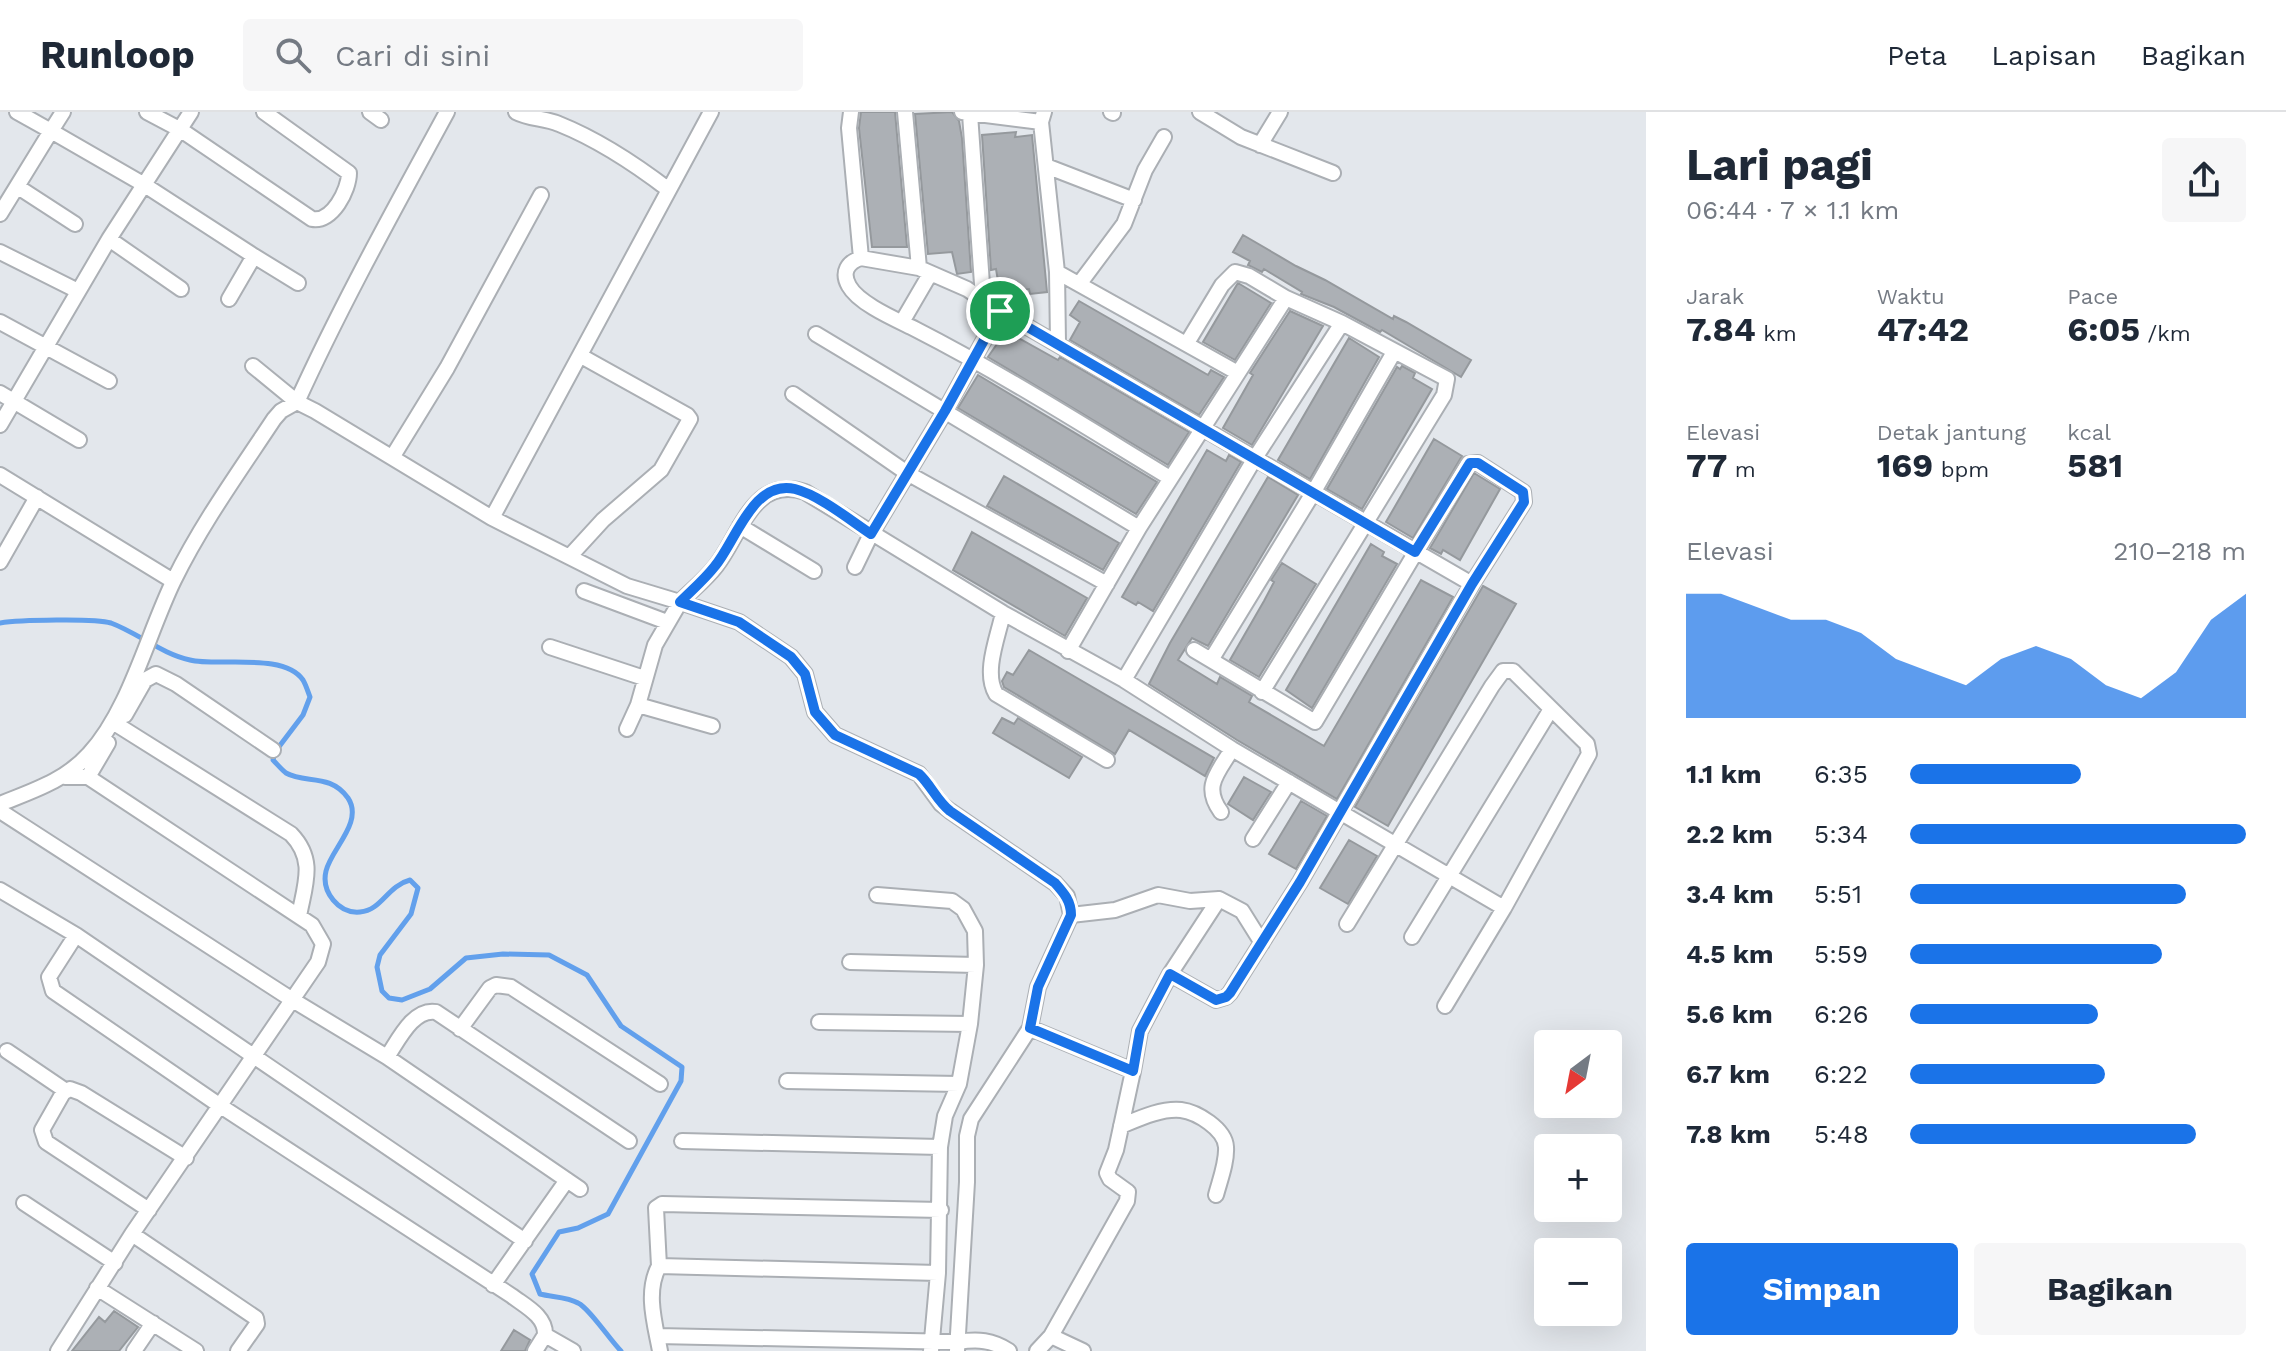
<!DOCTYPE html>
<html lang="id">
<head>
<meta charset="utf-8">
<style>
	body { margin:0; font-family:"Work Sans",sans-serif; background:#f6f6f7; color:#1f2937; height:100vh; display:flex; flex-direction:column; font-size:30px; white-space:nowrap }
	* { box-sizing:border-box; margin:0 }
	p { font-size:26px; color:#747a83 }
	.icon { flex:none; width:44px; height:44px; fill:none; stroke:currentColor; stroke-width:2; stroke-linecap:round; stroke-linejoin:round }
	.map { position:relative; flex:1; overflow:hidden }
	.sheet { display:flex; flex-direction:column; background:#fff; width:640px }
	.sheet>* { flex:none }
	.needle { width:52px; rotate:212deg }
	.tools { position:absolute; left:1534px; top:918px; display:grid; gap:16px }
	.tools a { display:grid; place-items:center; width:88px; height:88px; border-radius:8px; background:#fff; box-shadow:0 8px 32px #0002; font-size:40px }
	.pin { position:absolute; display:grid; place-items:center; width:68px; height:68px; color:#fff; margin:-34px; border:4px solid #fff; border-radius:50%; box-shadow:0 2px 8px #0007 }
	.round { display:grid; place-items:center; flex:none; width:84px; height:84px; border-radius:8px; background:#f6f6f7 }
	.overview { display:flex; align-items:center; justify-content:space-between; height:136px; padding:0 40px }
	h1 { font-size:44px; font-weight:700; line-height:60px }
	.figures { display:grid; grid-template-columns:repeat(3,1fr); gap:12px; height:136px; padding:8px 40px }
	.figures div { display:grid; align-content:center }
	.figures b { font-size:34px; font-weight:700 }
	.figures small { font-size:22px; font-weight:400 }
	.figures p { font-size:22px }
	.chart { height:224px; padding:16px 40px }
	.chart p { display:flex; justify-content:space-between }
	.chart svg { width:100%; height:144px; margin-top:8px; fill:#1a73e8; opacity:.7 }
	.cta { display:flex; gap:16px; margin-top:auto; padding:16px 40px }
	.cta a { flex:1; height:92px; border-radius:8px; background:#1a73e8; color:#fff; font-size:32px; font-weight:700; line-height:92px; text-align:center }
	.cta a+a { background:#f6f6f7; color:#1f2937 }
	ul { padding:0 40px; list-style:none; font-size:26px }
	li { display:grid; grid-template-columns:128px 96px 1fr; align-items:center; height:60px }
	li i { height:20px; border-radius:10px; background:#1a73e8 }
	header { display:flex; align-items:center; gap:48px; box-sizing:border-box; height:112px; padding:0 40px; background:#fff; border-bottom:2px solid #e0e1e3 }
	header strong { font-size:38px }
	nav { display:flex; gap:44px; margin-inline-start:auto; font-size:28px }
	.search { width:560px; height:72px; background:#f6f6f7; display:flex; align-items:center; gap:20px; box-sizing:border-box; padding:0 28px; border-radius:8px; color:#747a83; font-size:30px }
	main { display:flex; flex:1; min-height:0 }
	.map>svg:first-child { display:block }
</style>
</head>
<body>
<header>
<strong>Runloop</strong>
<div class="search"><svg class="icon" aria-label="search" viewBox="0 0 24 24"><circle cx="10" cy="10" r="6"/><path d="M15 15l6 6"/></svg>Cari di sini</div>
<nav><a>Peta</a><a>Lapisan</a><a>Bagikan</a></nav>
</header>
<main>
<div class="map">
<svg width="1646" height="1239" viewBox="0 0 1646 1239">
	<rect width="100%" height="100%" fill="#e3e7ec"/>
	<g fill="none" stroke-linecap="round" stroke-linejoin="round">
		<path stroke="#62a0ec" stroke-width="5" d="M0,511C18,508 95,506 111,511C138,521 162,542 190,548C218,555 284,540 303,568C306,573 308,580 310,585L303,603L275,640L273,648C277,652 282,658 286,661C305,672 330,661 348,686C364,710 331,737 326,759C321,780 339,802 360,800C382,798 387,774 410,768L418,776L411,802L380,843L377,855L382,879L389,886L402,888L430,877L466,846L503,842L549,843L587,863L621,914L682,955L681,969L608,1102L578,1116L559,1120L532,1162L540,1182C551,1185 568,1185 578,1191C589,1196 610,1228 621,1239"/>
	</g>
	<path fill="#acb0b5" stroke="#95999d" stroke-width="2" d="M861,0H895L907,135H872L859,16Z
		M952,0L959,9L962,26L971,160L957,162L952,140L928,142L915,2Z
		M1016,20L1015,25L1032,23L1047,180L1030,182L1029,177L1000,181L996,157L991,158L982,23Z
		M1243,123L1296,154L1325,168L1393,207L1394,204L1406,210L1471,248L1461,265L1382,218L1380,220L1334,195L1301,182L1302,180L1264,157L1262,160L1248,153L1250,149L1233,140Z
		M1238,171L1271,191L1235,248L1203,230Z
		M1079,189L1208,263L1211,258L1224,265L1199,303L1070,228L1080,210L1070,203Z
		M1290,199L1323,214L1252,333L1223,316L1253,263L1250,261Z
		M1006,219L1058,248L1060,245L1189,320L1168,353L988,245Z
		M1349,226L1379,245L1310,367L1278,348Z
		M1402,254L1415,261L1413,266L1432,277L1362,397L1327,377L1397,255L1400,257Z
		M978,263L1157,370L1136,402L958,296Z
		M1434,327L1462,344L1413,426L1386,410Z
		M1207,338L1226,349L1229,343L1241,350L1153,499L1138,490L1136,493L1122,485Z
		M1474,361L1500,377L1460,448L1443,438L1441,442L1430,436Z
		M1004,364L1119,431L1103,458L987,394Z
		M1268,365L1298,383L1208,534L1192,526L1178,548L1217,572L1220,565L1252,584L1249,590L1324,634L1421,468L1453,485L1337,687L1237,628L1149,572L1170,531Z
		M972,420L1087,486L1065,524L953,458Z
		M1371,432L1384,440L1382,444L1397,452L1312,596L1286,578Z
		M1282,451L1316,472L1259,565L1230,548L1264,489L1274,470L1271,468Z
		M1483,474L1516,492L1388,714L1355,695Z
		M1029,538L1214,646L1205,664L1129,618L1115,642L1004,575L1002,569L1007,560L1013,563Z
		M1002,606L1014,612L1018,606L1082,645L1069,666L993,621Z
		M1244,665L1271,680L1253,708L1228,692Z
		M1301,689L1327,704L1296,757L1269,742Z
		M1349,728L1377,744L1348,792L1320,776Z
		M114,1199L138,1215L119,1239H72L99,1205L105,1210Z
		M514,1218L530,1228L525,1239H501Z"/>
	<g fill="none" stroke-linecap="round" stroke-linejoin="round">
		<g stroke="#abafb4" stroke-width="18">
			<path id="minor" d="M63,0L51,19L143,72L254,144L229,187
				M147,0L181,18L312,107C332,111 349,78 349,61L264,0
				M370,0L381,8
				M516,0C529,7 545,6 559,12C599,28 635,52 669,78
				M851,0L849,16L861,146
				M905,0L919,156
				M962,0L1041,10
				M1044,0L1041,10L1057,160L1058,231
				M1111,0L1113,1
				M1200,0L1241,25L1333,61
				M970,2L983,186
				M1260,33L1280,0
				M1046,54L1134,88
				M18,75L75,112
				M0,102L51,19L17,0
				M109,127L181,177
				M0,140L78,179
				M254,144L298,171
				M1057,160L1238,261
				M1080,171L1124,112L1145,58L1164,25
				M0,210L109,269
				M902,210L930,162
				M816,222L1139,416
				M1187,231L1222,173L1235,160L1249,164L1286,186L1342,211L1447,267L1444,283L1262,580
				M253,254L297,290C342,191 395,96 447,0
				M0,281L79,328
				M793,282L907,361L1107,472
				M0,313L109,127L191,0
				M393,344L447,256L541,83
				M0,363L173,469
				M1170,366C1086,315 1003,262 915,217C897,208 859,192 849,174C841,160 848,150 861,146L919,156L967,177L1000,199L1472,472
				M492,406L627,474L680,490C692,478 706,467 716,454C741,422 753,363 805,380L1003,501L1124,568L1232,637L1504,796
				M740,414L814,459
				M570,444L603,408L661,358L690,307L687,303L581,244
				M0,450L37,385
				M855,455L871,422L945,299L1000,199
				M584,479L667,510
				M1003,501C998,525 983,560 996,582L1107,648
				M550,535L644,566
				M1068,539L1139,416L1286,186
				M1211,548L1313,381L1394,240
				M1124,568L1255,346L1342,211
				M125,603L145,568L156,562L176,572L273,638
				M119,614L291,722C316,748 305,772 299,804
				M712,614L638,593L655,533L680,490L739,510L791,545L805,562L815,600L835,623L919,662L941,692L950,699L1055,771L1067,784L1071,803L1038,875L1030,916L971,1007L967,1024V1070L957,1239
				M627,617L638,593
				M88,665L108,631
				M0,692C32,679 65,669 89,642C129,599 148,521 174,468C202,411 239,360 274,307L281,299L297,290L315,299L492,406L711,0
				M0,699L291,887L387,945L580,1077
				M1221,700C1202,674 1218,661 1232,637
				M1253,727L1289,670
				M0,778L76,823L525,1129
				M877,783L952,789L963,797L975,819L976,853L970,912L959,972L945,1004L940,1035L938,1161L931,1239
				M1071,803L1115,798L1158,783L1190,789L1219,787L1242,799L1262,831
				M1347,812L1492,574L1503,559H1513L1587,632L1589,642L1504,796L1445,894
				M76,823L49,865L53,879L219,993L512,1184C525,1194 546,1204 545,1223L573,1239
				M1412,825L1551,597
				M850,850L976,853
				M1170,862L1216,888L1226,885L1230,881L1300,770L1472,472L1524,390L1523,380L1478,351L1468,352L1315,610L1194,538
				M819,910L970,912
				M1030,916L1133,959L1140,919L1170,862L1219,787
				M460,917L490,876L496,873L511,875L660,972
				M7,939L66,979
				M387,945C398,929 413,896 436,900L629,1029
				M787,969L959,972
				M1121,1014C1138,1007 1161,996 1181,998C1197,1000 1225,1017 1226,1035C1227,1050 1220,1068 1216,1083
				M682,1029L940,1035
				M24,1091L115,1151
				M149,1098L46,1030L42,1018L63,981L70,977L81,981L186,1046
				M132,1122L256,1206L257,1212L238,1239
				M659,1154C645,1180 655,1212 660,1239
				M938,1161L659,1154L656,1096L662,1092L941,1098
				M493,1173L567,1068
				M97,1176L196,1239
				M657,1224L958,1230C978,1227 992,1228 1009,1239
				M1051,1224L1083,1239
				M58,1239L132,1122L318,850L323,832L312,813L88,665H65
				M134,1239L153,1211
				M535,1239L545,1223
				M1037,1239L1051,1224L1127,1089L1128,1080L1110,1067L1107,1061L1116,1038L1133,959"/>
		</g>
		<use href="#minor" stroke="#fff" stroke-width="14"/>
	</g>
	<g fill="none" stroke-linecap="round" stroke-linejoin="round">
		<g stroke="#fff" stroke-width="16">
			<path id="route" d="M1000,199L1415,440L1470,351H1478L1523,380L1524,390L1472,472L1300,770L1230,881L1226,885L1216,888L1170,862L1140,919L1133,959L1030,916L1038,875L1071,803C1071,789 1064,781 1055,771L950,699C937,689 931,673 919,662L835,623L815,600L805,562L791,545L739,510L680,490C692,478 705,467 715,454C736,429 753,367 795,377C819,383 850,408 871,422L945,299Z"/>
		</g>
		<use href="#route" stroke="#1a73e8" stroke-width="10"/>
	</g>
</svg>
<div class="tools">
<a><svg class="needle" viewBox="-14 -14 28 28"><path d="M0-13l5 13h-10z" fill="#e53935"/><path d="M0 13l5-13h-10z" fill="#747a83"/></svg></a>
<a>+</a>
<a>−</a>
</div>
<div class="pin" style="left:1000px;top:199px;background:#1e9e55"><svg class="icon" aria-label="arrive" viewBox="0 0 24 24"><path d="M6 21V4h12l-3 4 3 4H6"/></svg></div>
</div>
<section class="sheet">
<div class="overview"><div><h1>Lari pagi</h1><p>06:44 · 7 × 1.1 km</p></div><a class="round"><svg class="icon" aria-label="share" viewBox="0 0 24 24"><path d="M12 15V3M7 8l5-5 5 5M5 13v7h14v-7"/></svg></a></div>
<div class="figures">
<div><p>Jarak</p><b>7.84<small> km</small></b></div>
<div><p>Waktu</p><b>47:42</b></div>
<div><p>Pace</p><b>6:05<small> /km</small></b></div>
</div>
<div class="figures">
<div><p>Elevasi</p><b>77<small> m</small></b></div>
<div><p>Detak jantung</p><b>169<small> bpm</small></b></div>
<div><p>kcal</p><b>581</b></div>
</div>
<div class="chart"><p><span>Elevasi</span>210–218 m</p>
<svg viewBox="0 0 160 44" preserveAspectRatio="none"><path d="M0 44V6L10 6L20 10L30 14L40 14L50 18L60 26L70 30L80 34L90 26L100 22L110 26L120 34L130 38L140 30L150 14L160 6V44z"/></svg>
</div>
<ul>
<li><b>1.1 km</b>6:35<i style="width:51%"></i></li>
<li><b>2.2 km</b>5:34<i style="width:100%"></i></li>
<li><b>3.4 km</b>5:51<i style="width:82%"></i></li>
<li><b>4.5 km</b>5:59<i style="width:75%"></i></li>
<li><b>5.6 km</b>6:26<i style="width:56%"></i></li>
<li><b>6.7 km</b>6:22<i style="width:58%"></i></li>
<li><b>7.8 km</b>5:48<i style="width:85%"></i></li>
</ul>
<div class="cta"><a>Simpan</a><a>Bagikan</a></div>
</section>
</main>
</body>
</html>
